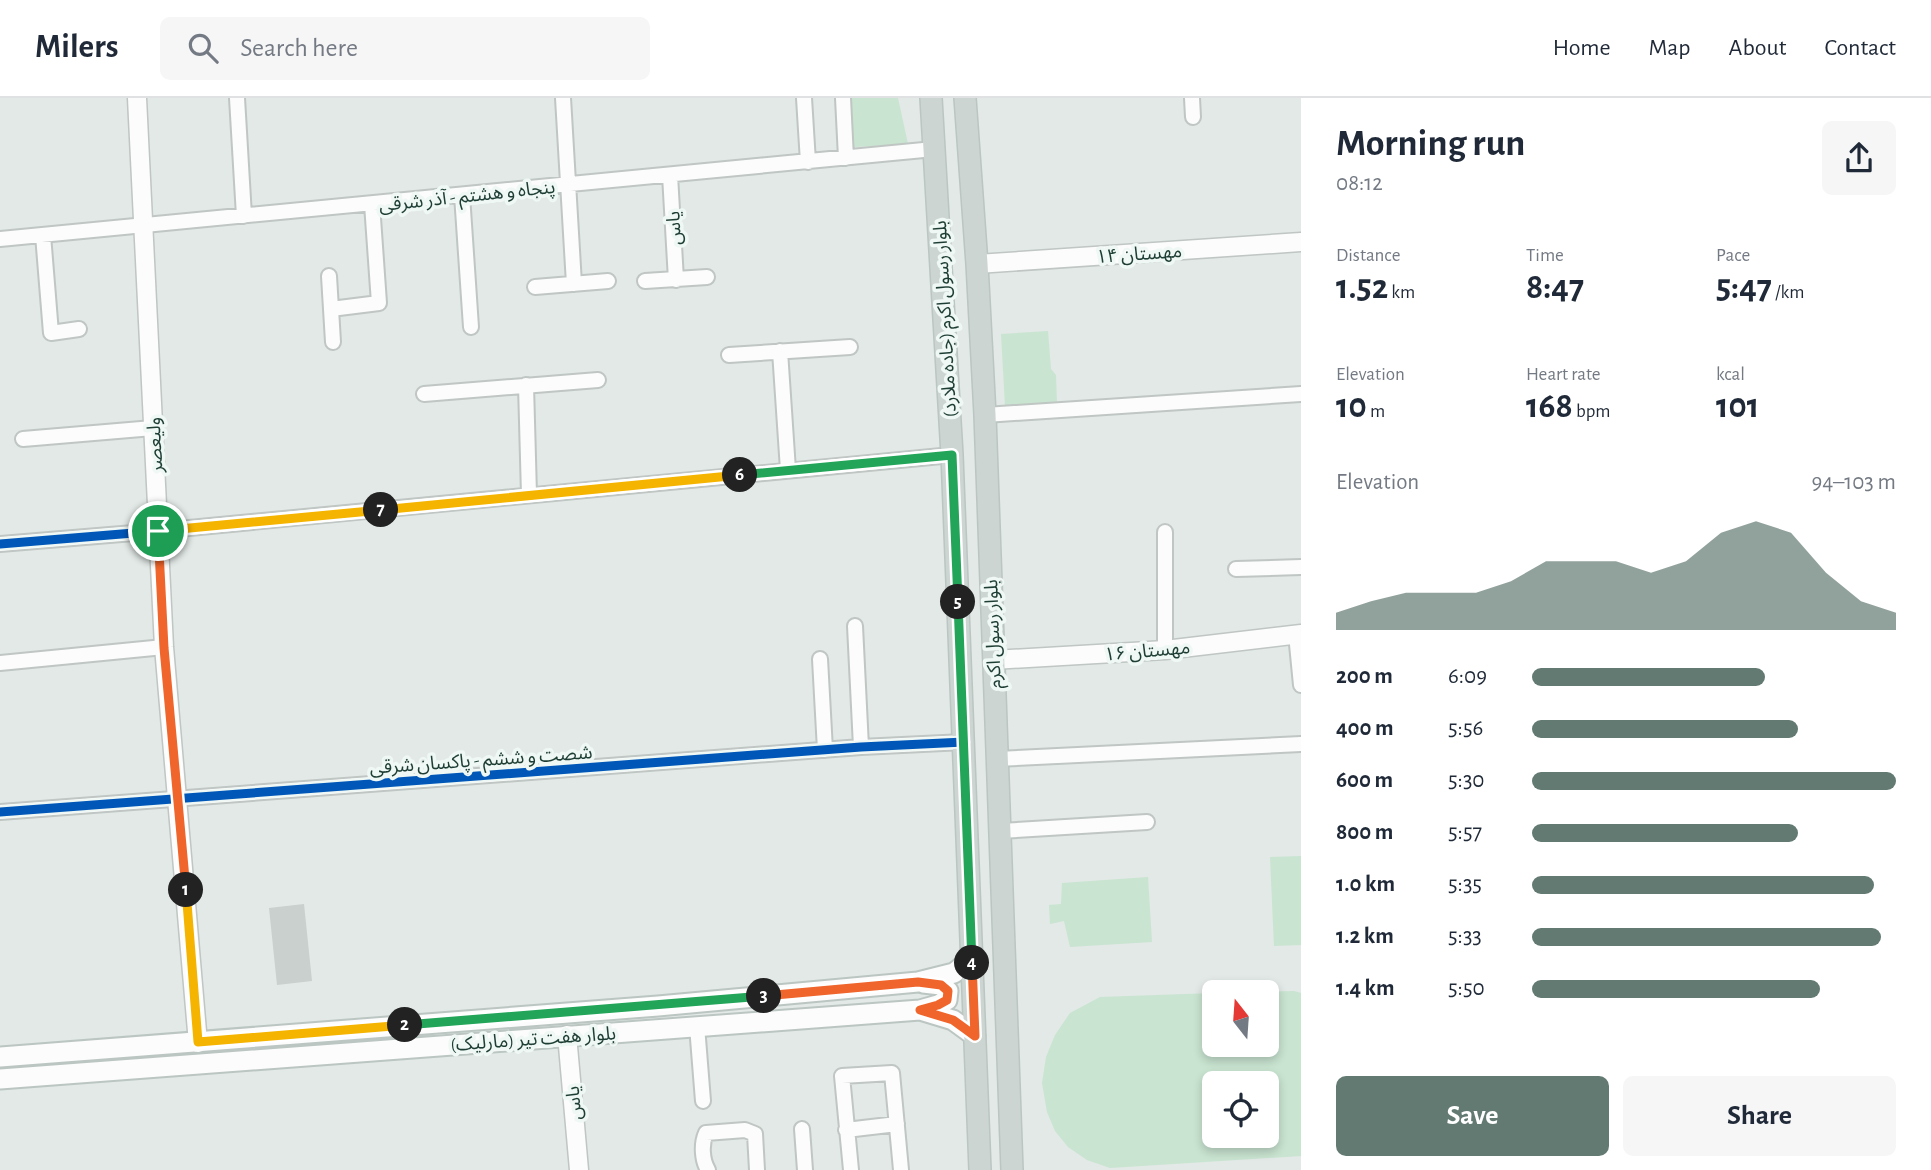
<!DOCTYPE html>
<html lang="en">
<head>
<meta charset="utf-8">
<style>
	body { margin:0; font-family:"Alegreya Sans","Noto Sans Arabic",sans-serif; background:#f6f6f7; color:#1f2937; height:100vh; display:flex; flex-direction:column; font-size:26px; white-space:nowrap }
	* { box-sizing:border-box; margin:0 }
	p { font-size:23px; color:#747a83 }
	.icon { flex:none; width:38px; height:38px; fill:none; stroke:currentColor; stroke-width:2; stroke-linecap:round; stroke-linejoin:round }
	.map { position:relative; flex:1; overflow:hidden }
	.sheet { display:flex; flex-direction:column; background:#fff; width:630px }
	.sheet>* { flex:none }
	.needle { width:46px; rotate:343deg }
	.tools { position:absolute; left:1202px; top:882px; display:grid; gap:14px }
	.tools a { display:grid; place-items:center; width:77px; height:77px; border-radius:10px; background:#fff; box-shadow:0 4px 10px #0003; font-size:35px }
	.pin { position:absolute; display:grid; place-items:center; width:60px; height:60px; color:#fff; margin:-30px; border:4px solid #fff; border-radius:50%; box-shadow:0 2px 7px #0007 }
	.km { position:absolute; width:35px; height:35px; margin:-18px; border-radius:50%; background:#222; color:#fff; font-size:19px; line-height:35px; text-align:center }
	.round { display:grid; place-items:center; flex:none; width:74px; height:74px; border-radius:10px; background:#f6f6f7 }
	.overview { display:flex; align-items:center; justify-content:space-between; height:119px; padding:0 35px }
	h1 { font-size:38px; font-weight:700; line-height:52px }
	.figures { display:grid; grid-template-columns:repeat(3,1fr); gap:10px; height:119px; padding:7px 35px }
	.figures div { display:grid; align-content:center }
	.figures b { font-size:35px; font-weight:700 }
	.figures small { font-size:19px; font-weight:400 }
	.figures p { font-size:19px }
	.chart { height:196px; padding:14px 35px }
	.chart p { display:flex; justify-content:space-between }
	.chart svg { width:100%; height:126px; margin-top:7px; fill:#637a73; opacity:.7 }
	.primary-button { display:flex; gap:14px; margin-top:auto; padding:14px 35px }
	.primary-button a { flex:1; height:80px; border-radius:10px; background:#637a73; color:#fff; font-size:28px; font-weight:700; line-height:80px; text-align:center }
	.primary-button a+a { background:#f6f6f7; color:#1f2937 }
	ul { padding:0 35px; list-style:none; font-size:23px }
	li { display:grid; grid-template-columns:112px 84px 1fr; align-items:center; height:52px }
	li i { height:18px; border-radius:9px; background:#637a73 }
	header { display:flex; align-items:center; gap:42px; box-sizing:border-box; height:98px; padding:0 35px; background:#fff; border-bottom:2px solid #e0e1e3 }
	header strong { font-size:33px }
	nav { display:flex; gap:38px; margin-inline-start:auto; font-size:24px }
	.search { width:490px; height:63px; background:#f6f6f7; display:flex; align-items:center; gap:18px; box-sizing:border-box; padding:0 24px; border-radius:10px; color:#747a83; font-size:26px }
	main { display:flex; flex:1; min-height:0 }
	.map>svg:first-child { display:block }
</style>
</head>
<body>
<header>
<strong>Milers</strong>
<div class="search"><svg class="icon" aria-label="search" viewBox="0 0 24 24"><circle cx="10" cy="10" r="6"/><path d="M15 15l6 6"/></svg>Search here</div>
<nav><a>Home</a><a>Map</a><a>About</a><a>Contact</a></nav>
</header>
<main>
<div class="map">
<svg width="1301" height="1072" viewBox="0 0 1301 1072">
	<rect width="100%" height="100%" fill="#e2e9e6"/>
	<path fill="#c9e4d1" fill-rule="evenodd" d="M851,0H898L908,46L854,49Z
		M1048,233L1051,271L1056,277L1057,305L1005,308L1001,236Z
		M1301,758V847L1274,848L1270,759Z
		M1148,779L1152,844L1070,849L1064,823L1050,826L1049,807L1061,806L1062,785Z
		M1294,893L1301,895V1058L1110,1070L1087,1062L1068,1049L1055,1033L1047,1014L1042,985L1046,959L1055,937L1070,915L1100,899L1214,895V947H1267V894H1253ZM1214,985H1267V1038H1214Z"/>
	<path fill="#c9d0cd" d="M304,806L312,883L277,887L269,810Z"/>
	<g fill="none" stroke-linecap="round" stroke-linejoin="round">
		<g stroke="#bfc6c3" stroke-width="18">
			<path id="minor" d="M237,0L244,118
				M563,0L574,186
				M804,0L808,64
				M843,0L846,60
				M1192,0L1193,19
				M670,77L676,182
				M462,97L471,229
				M43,137L51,235L79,231
				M0,141L934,51
				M329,178L333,244
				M645,183L707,179
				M535,189L608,183
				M331,211L379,205L372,106
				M780,253L788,372
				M729,257L850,249
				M526,287L529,397
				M424,296L598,282
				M985,317L1301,296
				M23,341L153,330
				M1165,434V552
				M0,446L158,433L952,357
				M1236,471L1301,469
				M855,528L861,649
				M1296,536L1301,587
				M820,561L825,652
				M0,565L164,549
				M997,661L1301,646
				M0,714L861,649L964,644
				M1000,733L1147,724
				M697,928L703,1003
				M802,1031L805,1072
				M846,1032L897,1026
				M708,1072C702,1062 701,1046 706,1035L745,1032L755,1036L757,1072
				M851,1072L842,978L892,975L901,1072"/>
		</g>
		<g stroke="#bfc6c3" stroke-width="21">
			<path id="tertiary" d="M137,0L164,549L198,945
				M977,166L1301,144
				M993,562L1165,552L1301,536
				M567,937L579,1072"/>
		</g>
		<g stroke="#bbc5c1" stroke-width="23">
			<path id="secondary" d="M920,912L938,907L947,902L948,893L941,887L923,885
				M0,959L658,908L918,884L954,875L972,861
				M0,981L920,912L953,922L975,938"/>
		</g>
		<g stroke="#bbc5c2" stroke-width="24">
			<path id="primary" d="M931,0L952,357L980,1072
				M965,0L977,166L985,317L1012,1072"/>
		</g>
		<use href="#minor" stroke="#fbfcfb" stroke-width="14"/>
		<use href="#tertiary" stroke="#fbfcfb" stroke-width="18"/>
		<use href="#secondary" stroke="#fbfcfb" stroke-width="19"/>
		<use href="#primary" stroke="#ccd5d2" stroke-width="21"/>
		<g stroke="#eff8f4" stroke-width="13">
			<path id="cycleway" d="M0,446L158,433L952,357
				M0,714L861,649L964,644"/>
		</g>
		<use href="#cycleway" stroke="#0057b8" stroke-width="9"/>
	</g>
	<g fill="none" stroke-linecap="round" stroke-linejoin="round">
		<g stroke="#fff" stroke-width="14">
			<path id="split-1" d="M158,433L164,550L186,792"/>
		</g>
		<g stroke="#fff" stroke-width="14">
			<path id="split-2" d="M186,792L198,944L405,927"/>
		</g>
		<g stroke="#fff" stroke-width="14">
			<path id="split-3" d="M405,927L764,898"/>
		</g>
		<g stroke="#fff" stroke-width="14">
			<path id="split-4" d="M764,898L918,884L941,887L948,893L947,902L938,907L920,912L953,922L975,938L972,865"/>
		</g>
		<g stroke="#fff" stroke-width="14">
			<path id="split-5" d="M958,504L972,865"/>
		</g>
		<g stroke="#fff" stroke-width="14">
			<path id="split-6" d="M740,377L952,357L958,504"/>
		</g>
		<g stroke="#fff" stroke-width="14">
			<path id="split-7" d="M381,412L740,377"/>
		</g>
		<g stroke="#fff" stroke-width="14">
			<path id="split-8" d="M158,433L381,412"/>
		</g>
		<use href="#split-1" stroke="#f0652b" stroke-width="9"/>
		<use href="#split-2" stroke="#f5b400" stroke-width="9"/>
		<use href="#split-3" stroke="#22a559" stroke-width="9"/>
		<use href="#split-4" stroke="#f0652b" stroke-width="9"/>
		<use href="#split-5" stroke="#22a559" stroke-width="9"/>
		<use href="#split-6" stroke="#22a559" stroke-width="9"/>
		<use href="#split-7" stroke="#f5b400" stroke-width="9"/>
		<use href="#split-8" stroke="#f5b400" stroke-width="9"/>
	</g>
	<g text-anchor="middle" stroke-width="7" stroke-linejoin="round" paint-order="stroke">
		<g font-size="19" fill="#1e3e35" stroke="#eff8f4">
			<text transform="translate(467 97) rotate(-6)" y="7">پنجاه و هشتم - آذر شرقی</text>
			<text transform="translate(673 130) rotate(-93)" y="7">یاس</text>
			<text transform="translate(1139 155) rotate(-4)" y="7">مهستان ۱۴</text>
			<text transform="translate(944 221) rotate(-93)" y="7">بلوار رسول اکرم (جاده ملارد)</text>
			<text transform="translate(154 347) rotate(-93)" y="7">ولیعصر</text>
			<text transform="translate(992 536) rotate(-92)" y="7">بلوار رسول اکرم</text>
			<text transform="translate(1147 552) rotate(-5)" y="7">مهستان ۱۶</text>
			<text transform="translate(481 661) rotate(-4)" y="7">شصت و ششم - پاکسان شرقی</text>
			<text transform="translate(533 940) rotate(-4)" y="7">بلوار هفت تیر (مارلیک)</text>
			<text transform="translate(573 1005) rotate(-95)" y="7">یاس</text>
		</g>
	</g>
</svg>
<div class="tools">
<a><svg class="needle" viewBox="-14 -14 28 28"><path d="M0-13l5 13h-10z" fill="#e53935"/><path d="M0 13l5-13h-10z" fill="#747a83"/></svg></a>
<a><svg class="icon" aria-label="locate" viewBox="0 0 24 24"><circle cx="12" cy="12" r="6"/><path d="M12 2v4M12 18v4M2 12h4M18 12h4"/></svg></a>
</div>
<div class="pin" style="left:158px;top:433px;background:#1e9e55"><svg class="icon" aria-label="arrive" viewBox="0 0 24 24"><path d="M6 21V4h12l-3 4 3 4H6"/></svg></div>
<b class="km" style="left:186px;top:792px">1</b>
<b class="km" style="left:405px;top:927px">2</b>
<b class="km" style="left:764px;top:898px">3</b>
<b class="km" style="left:972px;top:865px">4</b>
<b class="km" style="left:958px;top:504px">5</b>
<b class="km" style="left:740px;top:377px">6</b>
<b class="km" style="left:381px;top:412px">7</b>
</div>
<section class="sheet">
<div class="overview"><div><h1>Morning run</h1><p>08:12</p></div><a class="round"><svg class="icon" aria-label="share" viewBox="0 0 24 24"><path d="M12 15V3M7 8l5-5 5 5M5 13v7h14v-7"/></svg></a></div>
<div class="figures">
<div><p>Distance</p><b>1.52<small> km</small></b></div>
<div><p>Time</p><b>8:47</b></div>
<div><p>Pace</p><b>5:47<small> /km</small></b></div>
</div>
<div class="figures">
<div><p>Elevation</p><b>10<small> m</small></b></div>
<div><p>Heart rate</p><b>168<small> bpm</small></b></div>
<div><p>kcal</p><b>101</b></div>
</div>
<div class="chart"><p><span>Elevation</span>94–103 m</p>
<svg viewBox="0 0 160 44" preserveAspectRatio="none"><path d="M0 44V38L10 34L20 31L30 31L40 31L50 27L60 20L70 20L80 20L90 24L100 20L110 10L120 6L130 10L140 24L150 34L160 38V44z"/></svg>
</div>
<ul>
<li><b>200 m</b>6:09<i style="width:64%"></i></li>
<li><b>400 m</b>5:56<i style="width:73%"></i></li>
<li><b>600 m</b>5:30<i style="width:100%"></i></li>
<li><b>800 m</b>5:57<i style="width:73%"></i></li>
<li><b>1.0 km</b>5:35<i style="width:94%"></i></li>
<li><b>1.2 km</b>5:33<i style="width:96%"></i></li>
<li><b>1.4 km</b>5:50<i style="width:79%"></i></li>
</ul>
<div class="primary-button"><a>Save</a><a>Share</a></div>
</section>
</main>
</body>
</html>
